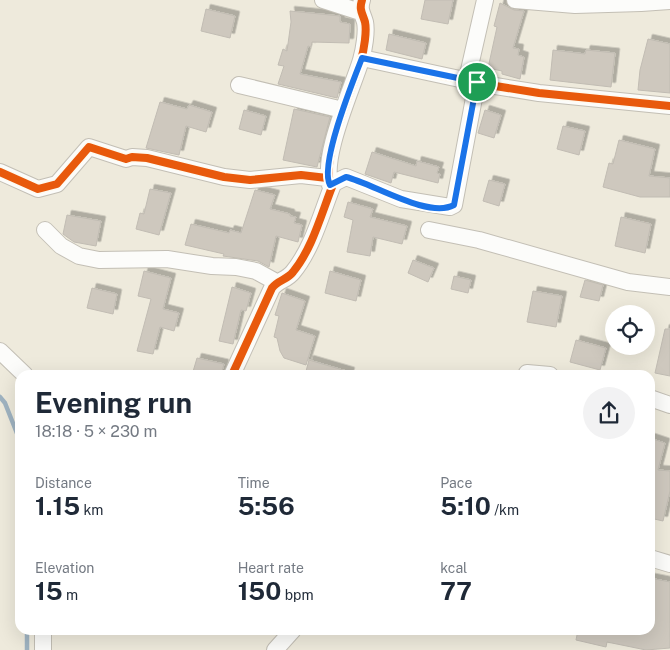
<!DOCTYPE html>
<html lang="en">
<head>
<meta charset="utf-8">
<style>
	body { margin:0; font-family:"Public Sans",sans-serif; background:#f2f2f3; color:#1f2937; height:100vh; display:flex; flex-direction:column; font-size:19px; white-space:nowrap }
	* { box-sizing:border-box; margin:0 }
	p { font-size:16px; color:#747a83 }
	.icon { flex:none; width:28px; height:28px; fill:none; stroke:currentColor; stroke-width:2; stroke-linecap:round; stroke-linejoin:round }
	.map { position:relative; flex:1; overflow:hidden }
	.sheet { position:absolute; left:15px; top:370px; width:640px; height:265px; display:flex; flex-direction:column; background:#fff; border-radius:15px; box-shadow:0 5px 20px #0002 }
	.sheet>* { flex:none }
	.buttons { position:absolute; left:605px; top:305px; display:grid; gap:10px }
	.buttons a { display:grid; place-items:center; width:50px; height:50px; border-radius:50%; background:#fff; box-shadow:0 5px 20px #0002; font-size:25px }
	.pin { position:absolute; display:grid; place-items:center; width:42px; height:42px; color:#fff; margin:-21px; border:2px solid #fff; border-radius:50%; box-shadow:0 1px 5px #0007 }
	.round { display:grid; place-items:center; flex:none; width:52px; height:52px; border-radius:26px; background:#f2f2f3 }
	.head { display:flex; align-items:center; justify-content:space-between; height:85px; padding:0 20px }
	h1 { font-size:28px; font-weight:700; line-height:38px }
	.stats { display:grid; grid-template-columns:repeat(3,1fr); gap:8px; height:85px; padding:5px 20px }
	.stats div { display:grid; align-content:center }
	.stats b { font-size:25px; font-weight:700 }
	.stats small { font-size:14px; font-weight:400 }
	.stats p { font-size:14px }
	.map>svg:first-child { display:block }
</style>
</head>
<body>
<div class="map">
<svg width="670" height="650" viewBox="0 0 670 650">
	<defs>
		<filter id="shadow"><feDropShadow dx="4.5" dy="-4.5" stdDeviation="0" flood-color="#0004"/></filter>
	</defs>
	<rect width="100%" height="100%" fill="#eeeadc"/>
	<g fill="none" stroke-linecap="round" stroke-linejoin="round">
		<path stroke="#9fb3c1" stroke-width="4.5" d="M0,397L5,403L20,441
			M27,630V650"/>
	</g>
	<path fill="#cec8be" stroke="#c1bcb3" filter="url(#shadow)" d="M425,0H453L448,24L421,19Z
		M500,3L514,10L524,11L513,48L519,49L518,55L524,57L520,79L502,74V71L488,68L497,27L494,26Z
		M206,9L235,16L230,38L201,31Z
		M290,11L340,16V22L350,24L349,43L312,42L311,47L308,46L300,74L341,82L337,98L278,84L284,66L278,65L283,49L287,51L291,22Z
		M389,34L426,43L422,59L386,50Z
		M648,39L670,44V93L638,90L640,70Z
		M553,50L585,54L586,50L615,53L611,87L550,80Z
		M160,102L187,109L189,105L212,112L206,132L186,126L179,155L146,148Z
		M294,109L330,117L317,167L283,160Z
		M244,110L266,116L261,135L239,129Z
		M485,110L501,115L494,138L478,133Z
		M563,126L585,131L579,155L557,149Z
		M619,140L655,149L649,176L670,178V197H640L603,187L609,163L613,164Z
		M372,152L416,166L417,161L439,167L437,173L440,174L438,183L394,172L391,183L365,174Z
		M489,180L505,184L499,206L483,201Z
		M150,189L171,193L159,235L136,229L140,213L144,214Z
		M255,190L275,195L270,209L290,214V216L296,217L294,223L302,225L298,242L276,236L269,267L258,261L223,256L224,254L185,245L191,224L229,233L230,230L241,233Z
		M348,202L373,209L370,217L407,226L402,244L373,237L370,256L347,252L353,220L344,217Z
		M67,215L101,221L96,246L74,242L63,234Z
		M621,217L651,224L645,253L615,246Z
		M413,260L434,268L428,282L408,273Z
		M144,271L171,278L163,309L179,313L174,331L160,327L153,354L137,351L151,299L138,296Z
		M330,271L361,280L356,301L325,293Z
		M454,276L471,280L468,293L451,289Z
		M585,280L603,285L599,301L580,297Z
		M232,287L251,293L246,311L241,310L233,344L219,341Z
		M92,288L117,294L113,314L87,308Z
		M533,291L562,296L556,327L527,322Z
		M282,293L305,301L296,330L315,336L306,365L284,358L280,351L277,338L274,337L279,316L275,315Z
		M665,329H670V376L655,373Z
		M576,340L606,348L600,370L570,362Z
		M197,358L224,364L221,375H192Z
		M309,360L350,372L349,375H305Z
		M650,438L665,443L658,470L670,471V491L663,521L650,518Z
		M650,578L670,582V648L646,650L607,642L606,647L576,640L578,630H650Z"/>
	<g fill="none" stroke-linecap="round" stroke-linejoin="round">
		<g stroke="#c3bfb5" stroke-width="18">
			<path id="minor" d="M323,0L360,12
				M515,0L575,5L641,3
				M642,0L641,3L670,1
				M362,58L483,84L539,93L670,106
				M467,79L485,0
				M239,85L343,110
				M0,172L38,189L57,184L89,147L126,159L132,157L147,158L224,177L250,180L301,175L327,178
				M330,185L346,177L401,199L450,207L454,205L477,82
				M45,230L61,246L79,256L99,260L167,259L212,266L236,267L256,271L276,282
				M429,230L479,240L628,282L670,287
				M0,351L25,375
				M527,373L550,375
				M232,375L272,288C278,280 287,280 293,272C312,249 321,215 332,187C318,163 353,87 361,60C364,50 367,31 365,22C362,12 359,10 362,0
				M650,398L670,405
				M650,558L670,564
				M43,630V650
				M275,650L293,630"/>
		</g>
		<use href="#minor" stroke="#fcfcfa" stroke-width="16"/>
		<g stroke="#fdfaf1" stroke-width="11">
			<path id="cycleway" d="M362,58L483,84L539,93L670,106
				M0,172L38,189L57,184L89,147L126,159L132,157L147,158L224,177L250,180L301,175L327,178
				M232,375L272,288C278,280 287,280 293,272C312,249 321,215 332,187C318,163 353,87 361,60C364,50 367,31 365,22C362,12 359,10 362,0"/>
		</g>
		<use href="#cycleway" stroke="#e8590c" stroke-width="8"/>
	</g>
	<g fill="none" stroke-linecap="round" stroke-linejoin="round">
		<g stroke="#fff" stroke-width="10">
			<path id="route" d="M362,58L477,82L454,205C428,219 372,183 346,177L330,185C319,165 353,81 362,58Z"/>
		</g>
		<use href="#route" stroke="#1a73e8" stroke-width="6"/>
	</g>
</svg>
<div class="buttons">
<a><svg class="icon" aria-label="locate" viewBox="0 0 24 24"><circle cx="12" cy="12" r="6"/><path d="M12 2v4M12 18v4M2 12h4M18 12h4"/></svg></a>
</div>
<div class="pin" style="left:477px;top:82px;background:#1e9e55"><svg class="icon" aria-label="arrive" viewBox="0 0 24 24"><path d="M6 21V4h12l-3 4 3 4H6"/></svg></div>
<section class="sheet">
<div class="head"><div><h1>Evening run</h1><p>18:18 · 5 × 230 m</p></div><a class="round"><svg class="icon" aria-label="share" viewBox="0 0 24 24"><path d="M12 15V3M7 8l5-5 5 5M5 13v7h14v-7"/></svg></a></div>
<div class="stats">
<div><p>Distance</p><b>1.15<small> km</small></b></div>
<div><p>Time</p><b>5:56</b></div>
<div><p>Pace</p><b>5:10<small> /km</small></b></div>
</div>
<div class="stats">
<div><p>Elevation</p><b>15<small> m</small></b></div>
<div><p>Heart rate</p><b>150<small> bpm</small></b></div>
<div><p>kcal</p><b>77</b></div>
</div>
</section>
</div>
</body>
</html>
